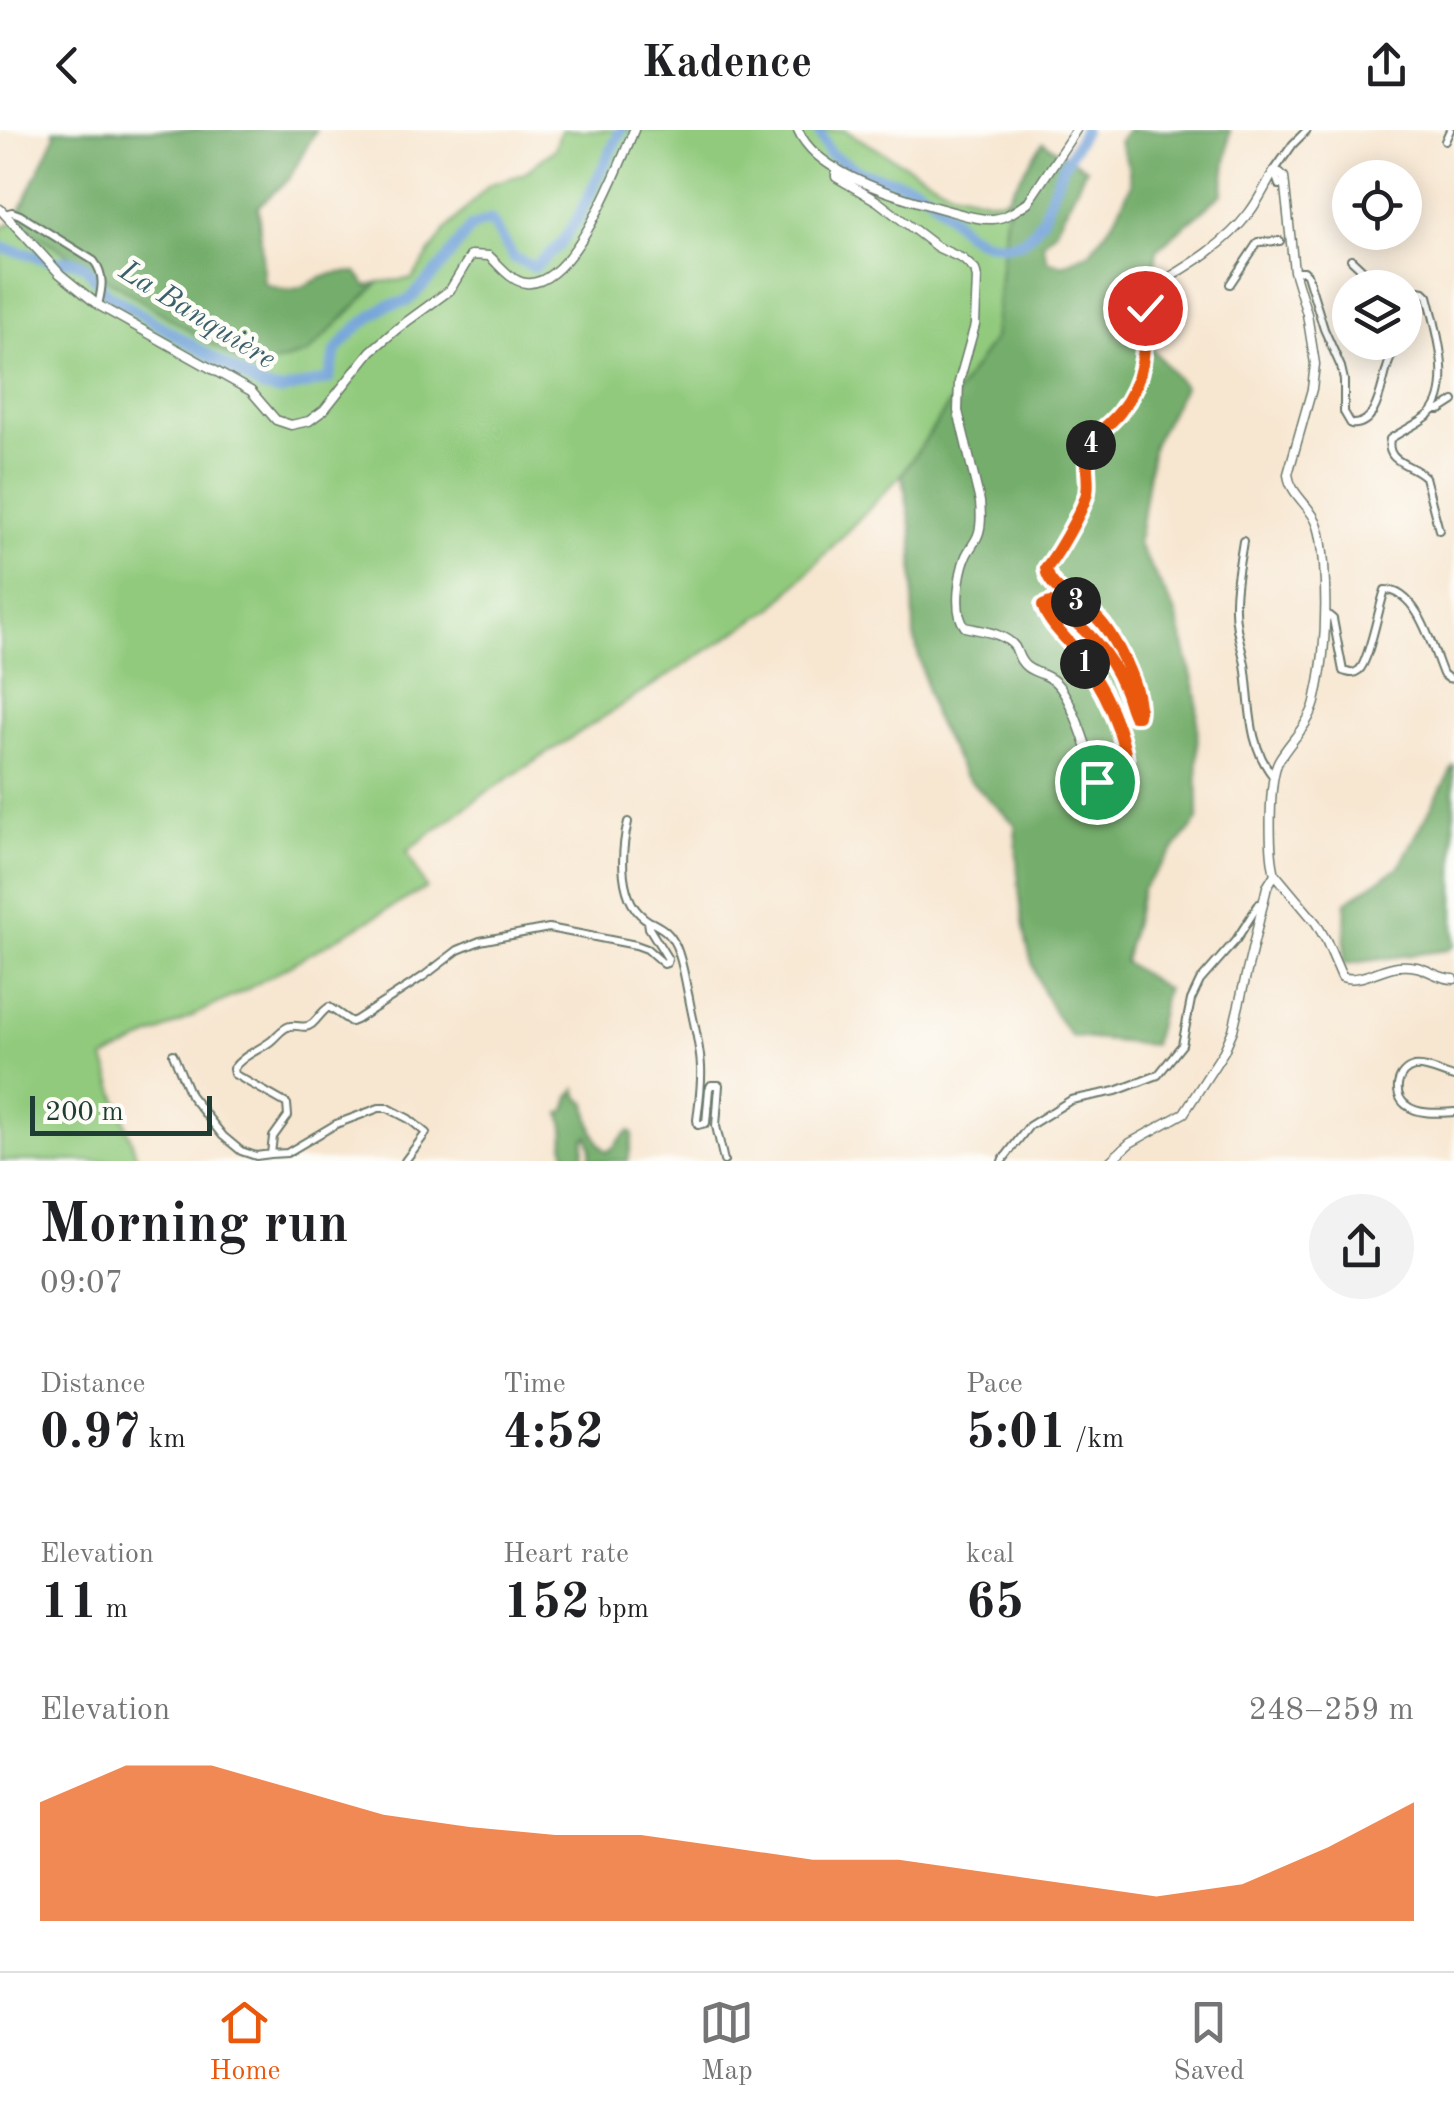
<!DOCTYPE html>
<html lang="en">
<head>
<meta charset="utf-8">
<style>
	body { margin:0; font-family:"Old Standard TT",serif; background:#f2f2f2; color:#202124; height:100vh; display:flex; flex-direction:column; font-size:38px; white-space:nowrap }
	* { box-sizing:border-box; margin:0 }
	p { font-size:32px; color:#757577 }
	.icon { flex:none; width:55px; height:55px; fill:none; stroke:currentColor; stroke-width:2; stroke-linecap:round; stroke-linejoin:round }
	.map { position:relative; height:1031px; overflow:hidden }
	.side { display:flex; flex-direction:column; background:#fff; flex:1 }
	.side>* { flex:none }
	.controls { position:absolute; left:1332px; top:30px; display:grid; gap:20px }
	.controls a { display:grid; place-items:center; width:90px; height:90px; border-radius:50%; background:#fff; box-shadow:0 5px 25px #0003; font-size:50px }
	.scale { position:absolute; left:30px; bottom:25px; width:182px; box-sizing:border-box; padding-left:10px; border:5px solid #1f3d34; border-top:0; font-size:28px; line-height:35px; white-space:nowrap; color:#1f3d34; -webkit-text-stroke:8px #fdfcf7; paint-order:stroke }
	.pin { position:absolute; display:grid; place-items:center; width:85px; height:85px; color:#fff; margin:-42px; border:5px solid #fff; border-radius:50%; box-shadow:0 2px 10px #0007 }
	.km { position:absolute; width:50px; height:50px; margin:-25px; border-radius:50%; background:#222; color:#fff; font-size:28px; line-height:50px; text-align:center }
	.round { display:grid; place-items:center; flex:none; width:105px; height:105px; border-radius:52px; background:#f2f2f2 }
	.headline { display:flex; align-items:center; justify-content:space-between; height:170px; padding:0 40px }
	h1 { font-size:55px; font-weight:700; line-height:75px }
	.stats { display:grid; grid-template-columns:repeat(3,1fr); gap:15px; height:170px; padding:10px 40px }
	.stats div { display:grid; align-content:center }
	.stats b { font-size:50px; font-weight:700 }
	.stats small { font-size:28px; font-weight:400 }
	.stats p { font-size:28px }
	.chart { height:280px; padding:20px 40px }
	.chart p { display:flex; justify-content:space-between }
	.chart svg { width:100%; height:180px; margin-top:10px; fill:#ea580c; opacity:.7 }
	header { display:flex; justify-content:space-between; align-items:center; height:130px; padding:0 40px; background:#fff; font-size:45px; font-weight:700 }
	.dock { display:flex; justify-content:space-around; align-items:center; height:140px; border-top:2px solid #e0e0e0; background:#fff; font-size:28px; color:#757577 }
	.dock a { display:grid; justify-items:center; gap:5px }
	.dock .selected { color:#ea580c }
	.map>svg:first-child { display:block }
</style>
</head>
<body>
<header><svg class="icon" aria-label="back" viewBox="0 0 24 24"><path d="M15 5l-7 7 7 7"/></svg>Kadence<svg class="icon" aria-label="share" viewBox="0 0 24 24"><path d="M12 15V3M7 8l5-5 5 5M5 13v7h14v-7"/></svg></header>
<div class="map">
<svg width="1454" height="1031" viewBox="0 0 1454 1031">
	<rect width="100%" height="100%" fill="#fdfcf7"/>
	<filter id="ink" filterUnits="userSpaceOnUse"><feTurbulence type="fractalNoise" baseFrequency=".01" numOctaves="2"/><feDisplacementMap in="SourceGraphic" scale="20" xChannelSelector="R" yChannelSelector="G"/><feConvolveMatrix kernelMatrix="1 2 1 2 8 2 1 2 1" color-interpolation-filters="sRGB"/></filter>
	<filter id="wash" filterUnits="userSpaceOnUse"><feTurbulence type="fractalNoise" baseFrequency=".0048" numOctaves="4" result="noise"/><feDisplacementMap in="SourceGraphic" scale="40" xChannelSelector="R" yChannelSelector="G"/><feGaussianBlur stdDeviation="2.25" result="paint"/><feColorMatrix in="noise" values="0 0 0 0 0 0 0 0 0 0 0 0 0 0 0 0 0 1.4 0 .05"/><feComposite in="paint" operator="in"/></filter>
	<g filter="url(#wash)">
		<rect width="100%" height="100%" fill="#f7e6d0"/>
		<path fill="#91ca7d" stroke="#588458" stroke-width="2.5" d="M561,0H844L951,61L991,70H1000L1008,66L994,208L902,344L773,478L487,662L407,721L426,758L246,860L104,929L138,1031H0V99L15,91L251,239L307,224L379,152L412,149L445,101L490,54L523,44L555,19Z"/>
		<path fill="#74ae6c" stroke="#4a7650" stroke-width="2.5" d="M53,0H316L289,49L258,76L264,153C298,168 300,154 330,145C338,142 347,143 356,142L367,156L379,152L307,224L251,239L15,91L55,6Z
			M1127,0H1230L1222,64L1157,119L1145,210L1184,257L1153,315L1138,414L1176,483L1197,567L1198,690L1142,759L1124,832L1166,859L1153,915L1072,907C1019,845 1020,771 1015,694L964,645L933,585L914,506L913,406L902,344L994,208L1008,66L1043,12L1086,38L1055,101L1043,113L1047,130L1063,135L1090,122L1114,90L1131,55L1128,35L1119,11Z
			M1454,635V816L1447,820L1344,834L1346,772L1399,737Z
			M576,959L579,968L587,973C589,991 594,1009 606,1022C617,1018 620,1005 630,1001L633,1004L628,1031H589L591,1020L588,1006L584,1009L583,1031H568L564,1017L565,1002L561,983L566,980L570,967Z"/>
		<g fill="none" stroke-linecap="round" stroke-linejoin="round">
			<path stroke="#6d9fd8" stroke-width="11" d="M818,0L830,24L863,43L915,56L930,66L967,103L983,112L1005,115L1021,112L1033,102L1042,89L1061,40L1084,0
				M0,117L57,132L71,130L85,136L108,164L263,258L280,261L329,249L336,221L355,199L386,176L408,171L441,137L471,97L491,90L514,128L534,137L560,115L578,88L621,0"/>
		</g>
	</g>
	<g filter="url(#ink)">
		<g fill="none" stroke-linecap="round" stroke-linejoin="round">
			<g stroke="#6b786b" stroke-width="10">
				<path id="minor" d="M1445,11L1450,0
					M1279,55L1274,41L1293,14L1307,0
					M4,84L12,82L20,85L94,131C105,145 102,159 98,175
					M1351,129L1368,145L1373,158
					M1294,141H1304L1307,144L1324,199L1341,237L1344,250V282L1351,294C1379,297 1381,252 1389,232C1392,223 1397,218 1403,212
					M1230,154L1258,112L1280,111
					M1405,210L1414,194V166L1419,161L1424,162L1428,166C1436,197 1454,257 1431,283C1419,294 1403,300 1390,309C1385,334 1412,333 1425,347L1439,400
					M1434,280H1440L1454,271
					M1243,411C1240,432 1235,452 1235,473C1234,495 1241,514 1245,534C1251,573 1247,614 1273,646
					M1327,484L1333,489L1343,541C1351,543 1352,545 1359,540C1369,532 1379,476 1385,460C1418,460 1432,518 1443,544L1448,548L1454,549
					M628,692C621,721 617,773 649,791C662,798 669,801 676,816C683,832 685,851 689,868C693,891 700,914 701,937C702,954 699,973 697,990L698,995L706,993L709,959L711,955H719L716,996L724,1031
					M173,924L190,965L223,1006L241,1021L256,1026L271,1024
					M1454,947C1442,944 1427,935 1414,937C1397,941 1392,964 1406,975C1418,985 1439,983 1454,982
					M405,1031L426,1003L409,989L388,978H379L336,994L287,1023L271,1024L273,1007L288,986L287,974L234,944L233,939C243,925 258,921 271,911C277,906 282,898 290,896C298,894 304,900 312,894C319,888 321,882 329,877L351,892L356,890L424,846L458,820L480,811L549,798L636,815L647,819L664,834L667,833L668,829L649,798L648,791
					M1002,1031L1029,996L1071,970L1116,961L1158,945L1182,915L1191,870L1200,851L1236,810L1259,774H1263"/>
			</g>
			<g stroke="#6b786b" stroke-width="11">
				<path id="tertiary" d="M798,0C802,9 809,18 817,25C849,53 906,69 946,80C961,84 978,90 993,89C1006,88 1017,80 1028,72L1076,0
					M836,38V47L877,71L937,117L963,129L975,140L977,148L975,195L959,252L958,281L980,372C981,383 982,395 978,405C975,413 969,419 966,426C959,444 953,483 965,497C981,501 1005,503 1015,517C1019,525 1019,531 1027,537C1035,543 1046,544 1054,551C1076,569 1093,644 1106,672H1114C1147,637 1104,560 1081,528C1069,511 1050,496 1043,477L1050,473L1094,508L1114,538L1134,586H1138C1144,562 1114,503 1096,487C1080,473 1049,460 1046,439C1059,423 1082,383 1086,364C1090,349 1083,333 1089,318C1096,302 1109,295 1120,283C1132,267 1141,246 1145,227C1149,203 1140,180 1152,158C1187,137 1224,116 1249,83C1259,70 1266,55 1274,41L1280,43L1284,47L1294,141L1307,184L1315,234L1312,259L1288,344C1290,365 1312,376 1318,396C1322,408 1323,422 1324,434C1327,480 1326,526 1315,572C1309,595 1291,610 1279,630C1268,649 1269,723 1275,744L1267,757L1233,900L1224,921L1184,983L1130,1013L1110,1031
					M0,79L60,144L98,175L251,261L276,290L291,295L309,291L324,280L371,221L398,198L450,160L471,125L489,126C500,135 510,151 526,153C573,158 619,36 634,0
					M1275,744L1316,793L1326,810L1342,847C1360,853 1380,838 1398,836C1426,833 1433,849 1454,849"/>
			</g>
			<use href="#minor" stroke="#fff" stroke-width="6"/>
			<use href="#tertiary" stroke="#fff" stroke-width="8"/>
		</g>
	</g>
	<g fill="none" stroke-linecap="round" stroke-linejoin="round" filter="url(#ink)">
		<g stroke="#fff" stroke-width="20">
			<path id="route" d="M1097,652L1106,672H1114C1147,637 1104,560 1081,527C1069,510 1050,496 1043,476L1050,473C1082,494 1108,520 1123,556C1128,566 1129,576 1134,586H1138C1144,563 1114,503 1096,487C1081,473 1048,460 1046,438C1057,425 1083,380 1087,363C1090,348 1083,332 1090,317C1096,302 1110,295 1120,282C1146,249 1145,217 1145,178"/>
		</g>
		<use href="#route" stroke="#ea580c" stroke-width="12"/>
	</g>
	<g text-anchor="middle" stroke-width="9" stroke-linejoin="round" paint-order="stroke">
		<g font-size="30" font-style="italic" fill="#3a5f6d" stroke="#fdfcf7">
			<text transform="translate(198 184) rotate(32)" y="10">La Banquière</text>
		</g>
	</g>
</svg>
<div class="controls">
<a><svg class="icon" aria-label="locate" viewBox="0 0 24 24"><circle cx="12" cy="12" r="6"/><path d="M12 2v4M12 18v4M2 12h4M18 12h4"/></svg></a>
<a><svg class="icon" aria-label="layers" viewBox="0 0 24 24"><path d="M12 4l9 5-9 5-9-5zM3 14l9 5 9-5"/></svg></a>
</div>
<div class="scale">200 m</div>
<div class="pin" style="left:1097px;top:652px;background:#1e9e55"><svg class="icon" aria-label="arrive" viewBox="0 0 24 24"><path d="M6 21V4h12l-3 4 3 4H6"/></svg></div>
<div class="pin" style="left:1145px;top:178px;background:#d93025"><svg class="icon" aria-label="check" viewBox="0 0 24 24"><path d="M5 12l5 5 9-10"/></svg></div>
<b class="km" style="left:1085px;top:534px">1</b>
<b class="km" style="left:1076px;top:472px">3</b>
<b class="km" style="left:1091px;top:315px">4</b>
</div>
<section class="side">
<div class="headline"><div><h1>Morning run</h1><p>09:07</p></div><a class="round"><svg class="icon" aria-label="share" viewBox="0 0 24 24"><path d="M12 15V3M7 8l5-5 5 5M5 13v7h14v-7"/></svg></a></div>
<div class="stats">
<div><p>Distance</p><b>0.97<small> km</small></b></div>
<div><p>Time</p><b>4:52</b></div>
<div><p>Pace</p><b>5:01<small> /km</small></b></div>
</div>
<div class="stats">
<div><p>Elevation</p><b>11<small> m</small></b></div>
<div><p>Heart rate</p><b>152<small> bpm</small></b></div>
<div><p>kcal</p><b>65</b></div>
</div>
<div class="chart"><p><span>Elevation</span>248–259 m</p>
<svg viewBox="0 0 160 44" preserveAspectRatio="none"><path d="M0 44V15L10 6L20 6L30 12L40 18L50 21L60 23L70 23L80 26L90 29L100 29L110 32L120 35L130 38L140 35L150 26L160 15V44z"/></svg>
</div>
</section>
<nav class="dock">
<a class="selected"><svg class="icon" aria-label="home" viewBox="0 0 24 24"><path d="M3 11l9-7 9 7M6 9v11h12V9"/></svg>Home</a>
<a><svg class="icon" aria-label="map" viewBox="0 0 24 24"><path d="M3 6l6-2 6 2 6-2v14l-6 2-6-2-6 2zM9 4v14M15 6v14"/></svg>Map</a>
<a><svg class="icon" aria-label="saved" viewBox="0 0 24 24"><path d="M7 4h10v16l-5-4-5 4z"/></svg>Saved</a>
</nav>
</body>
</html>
